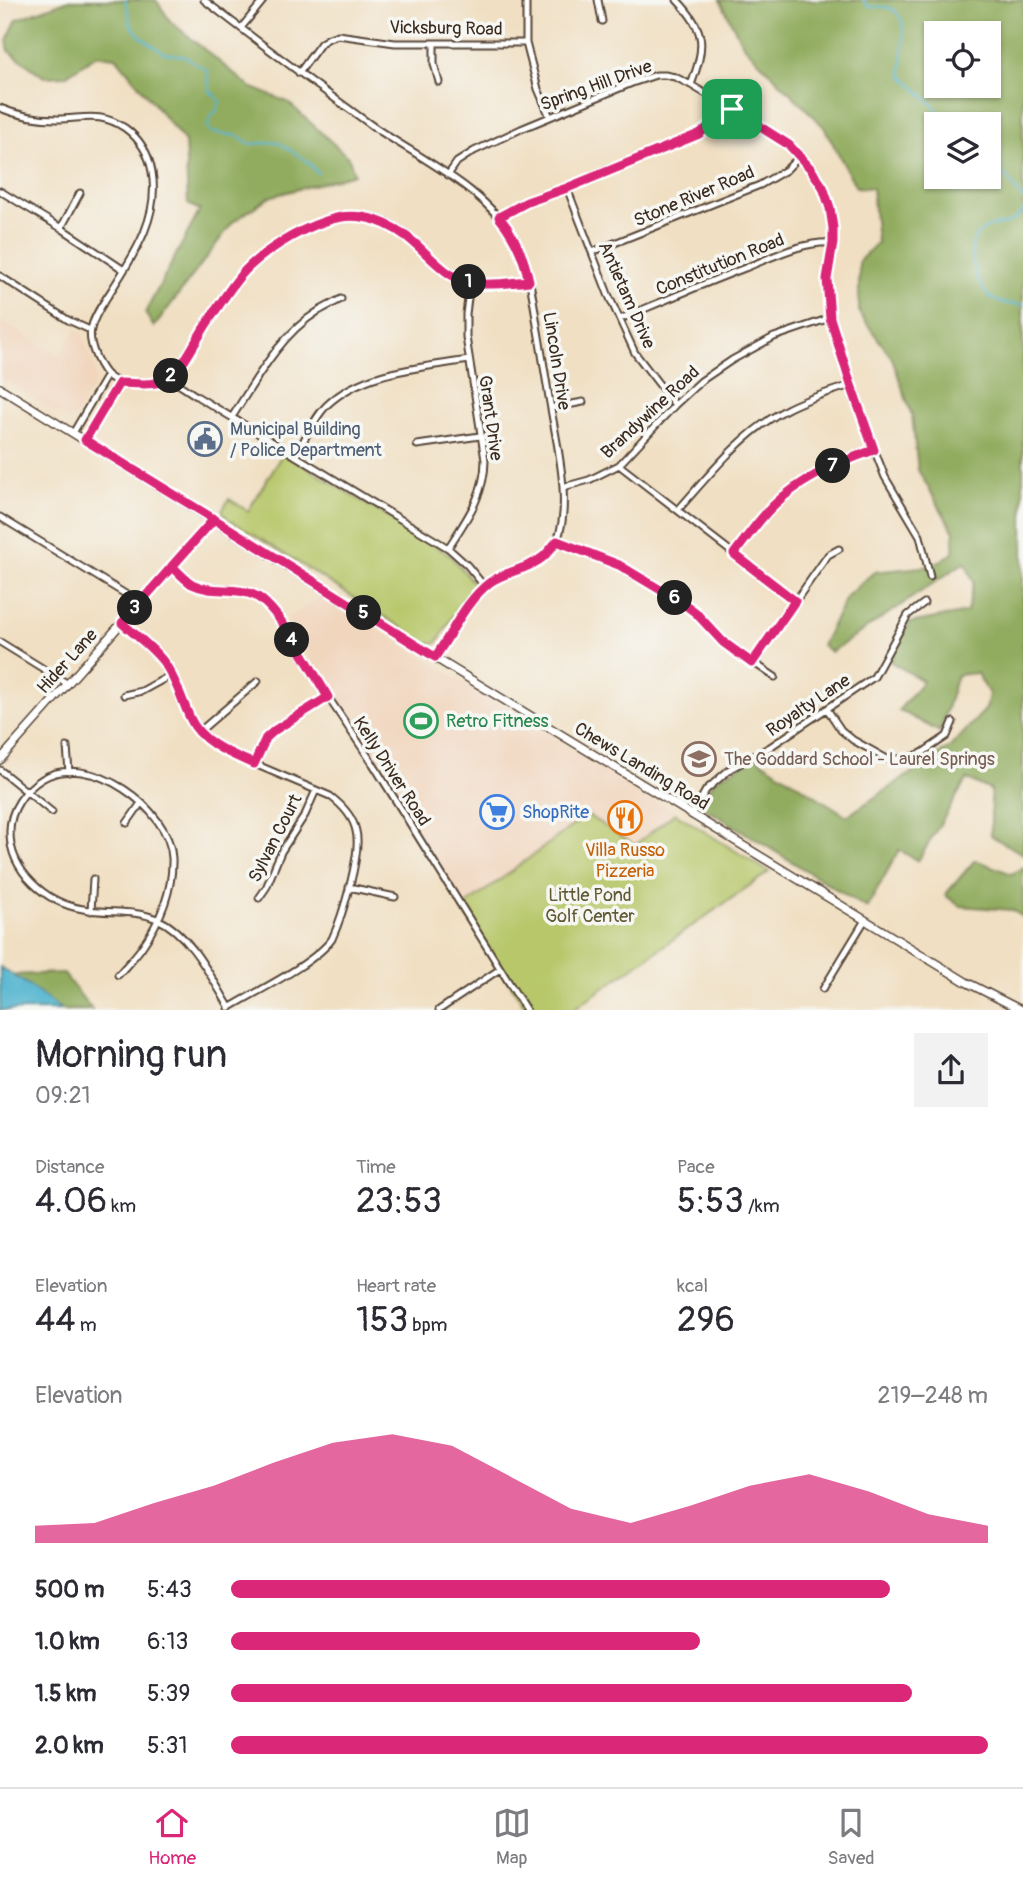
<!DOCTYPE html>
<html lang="en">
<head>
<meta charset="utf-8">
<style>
	body { margin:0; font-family:Pangolin,sans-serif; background:#f2f2f3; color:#2b2b33; height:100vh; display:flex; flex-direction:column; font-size:26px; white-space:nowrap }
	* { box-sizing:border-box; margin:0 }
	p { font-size:23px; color:#7c7c81 }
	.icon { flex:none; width:38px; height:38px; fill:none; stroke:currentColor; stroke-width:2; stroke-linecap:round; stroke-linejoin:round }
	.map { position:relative; height:1010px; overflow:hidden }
	.sheet { display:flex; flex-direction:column; background:#fff; flex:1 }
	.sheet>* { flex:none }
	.fabs { position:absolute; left:924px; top:21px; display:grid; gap:14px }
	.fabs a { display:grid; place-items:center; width:77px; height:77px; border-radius:0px; background:#fff; box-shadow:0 2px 5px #0004; font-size:35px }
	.pin { position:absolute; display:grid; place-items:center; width:60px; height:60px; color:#fff; margin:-30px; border-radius:14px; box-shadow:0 4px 10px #0006 }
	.km { position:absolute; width:35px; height:35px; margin:-18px; border-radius:50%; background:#222; color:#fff; font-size:19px; line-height:35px; text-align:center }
	.round { display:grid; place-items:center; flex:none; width:74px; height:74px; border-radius:0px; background:#f2f2f3 }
	.headline { display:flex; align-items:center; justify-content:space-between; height:119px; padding:0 35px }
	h1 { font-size:38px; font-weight:600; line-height:52px }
	.metrics { display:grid; grid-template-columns:repeat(3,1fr); gap:10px; height:119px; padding:7px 35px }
	.metrics div { display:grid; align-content:center }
	.metrics b { font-size:35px; font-weight:600 }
	.metrics small { font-size:19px; font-weight:400 }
	.metrics p { font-size:19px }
	.chart { height:196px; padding:14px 35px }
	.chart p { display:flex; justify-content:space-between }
	.chart svg { width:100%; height:126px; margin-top:7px; fill:#db2777; opacity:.7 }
	ul { padding:0 35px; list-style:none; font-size:23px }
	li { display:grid; grid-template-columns:112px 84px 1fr; align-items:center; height:52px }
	li i { height:18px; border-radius:9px; background:#db2777 }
	.menu { display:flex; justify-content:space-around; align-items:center; height:98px; border-top:2px solid #e1e1e2; background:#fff; font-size:19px; color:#7c7c81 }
	.menu a { display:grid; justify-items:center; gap:4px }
	.menu .current { color:#db2777 }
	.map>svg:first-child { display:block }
</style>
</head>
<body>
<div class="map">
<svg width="1023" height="1010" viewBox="0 0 1023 1010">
	<rect width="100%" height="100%" fill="#f6f6f2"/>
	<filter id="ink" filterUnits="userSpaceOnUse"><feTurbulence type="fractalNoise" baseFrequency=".0143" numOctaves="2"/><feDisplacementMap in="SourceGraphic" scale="14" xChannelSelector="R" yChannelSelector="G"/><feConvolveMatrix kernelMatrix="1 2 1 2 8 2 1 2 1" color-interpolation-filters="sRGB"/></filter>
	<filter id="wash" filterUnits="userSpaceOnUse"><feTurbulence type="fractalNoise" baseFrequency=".00686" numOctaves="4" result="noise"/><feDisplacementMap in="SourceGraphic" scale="28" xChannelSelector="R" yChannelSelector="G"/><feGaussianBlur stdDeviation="1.57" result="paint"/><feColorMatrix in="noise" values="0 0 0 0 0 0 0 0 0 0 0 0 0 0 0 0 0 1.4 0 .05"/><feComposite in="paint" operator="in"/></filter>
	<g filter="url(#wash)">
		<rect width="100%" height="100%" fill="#f0dfc2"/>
		<path fill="#f1d5bd" d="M0,320L59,356L77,328L81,332L96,372V379L95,384L75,418L69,420L66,419L0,378Z
			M325,594L337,604L675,813L635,845L586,815L462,908L287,619Z"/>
		<path fill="#b7c76a" stroke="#797844" stroke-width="2" d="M283,453L450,555L473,582V589L462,601L437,643H426L227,518L222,511L229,499L248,511Z
			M675,813L769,872L572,1010H527L462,908L587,815L635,845Z"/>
		<path fill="#91ac5e" stroke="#666b3e" stroke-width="2" fill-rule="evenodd" d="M69,0H156L171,22L250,87L288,102L349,158L354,174L269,197L233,222L154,327L145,313L200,210L188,204L185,142L116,57L97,55L65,76L44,77L9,51L7,40L17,19Z
			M720,0H1023V854L991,836V790L967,779L918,861L899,850L867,908L700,805L714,781L755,757L847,816L950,747L986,709L989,694L977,673L957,675L940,732L899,710L923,681L891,662L894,649L910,623L967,612L974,582L965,562L831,652L822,645L847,596L874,572L932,566L953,553L954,532L918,470L912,416L892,358L859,313V261L877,243L872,188L856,187L824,127L743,45ZM936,33H989V86H936ZM936,124H989V177H936Z
			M975,860L1012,874L1023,867V917L1012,910L960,906L945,895Z
			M63,973L92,1010H61L13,975Z"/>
		<path fill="#50b4cf" stroke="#466f76" stroke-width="2" d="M0,967L27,984L62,1010H0Z"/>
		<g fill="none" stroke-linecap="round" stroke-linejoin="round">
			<path stroke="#50b4cf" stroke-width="2" d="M125,0L129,15L130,24L141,37L164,53L184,56L207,70L210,91L220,101L217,110L209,119L208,128L211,132L238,136L250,144L278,142L307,161L318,173
				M863,0L869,7C874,7 881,6 886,7C914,13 900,56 902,75L933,105L949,124
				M989,154L1023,199
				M1023,210C1008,232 995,220 980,232C963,246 976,286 991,298C1000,304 1012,304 1023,305"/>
		</g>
	</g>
	<g filter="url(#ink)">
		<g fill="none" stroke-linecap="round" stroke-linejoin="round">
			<g stroke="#564537" stroke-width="9">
				<path id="street" d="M204,0C260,43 317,86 374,127C422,160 489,190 516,243C529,268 533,297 537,325C542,353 546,381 551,409C557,444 572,506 557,540C545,567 513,566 492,581C465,599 454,632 435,657
					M526,0V43L538,89L550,117
					M598,0L602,21
					M677,0C707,31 705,46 691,85
					M241,28L263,1
					M434,44V64L439,82
					M299,73L321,43L329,38L338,35L395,43H526
					M0,108C19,116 37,119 57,119C83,119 100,111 125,128C140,139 149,154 152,172C160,217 134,255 111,291C104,302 94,315 91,329C88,342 97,363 106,374C109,377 114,380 119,383
					M448,175L457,162L474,151L521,129L632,83L656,75H665L675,77L691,85L789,144L810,168L823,187L830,208L833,228V243L827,279V292L830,318L835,336L865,426L885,477L920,536L930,577
					M567,188L608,294L635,353L675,405
					M0,191L61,228L124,270
					M499,217L527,202L567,188L699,134L732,109
					M61,228L80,193
					M592,252L760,185L786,170L800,156
					M0,276L68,320L90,330
					M620,319C661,302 703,284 745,268C773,257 803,241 833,243
					M169,378C197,345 214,305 242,274C252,263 264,255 276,247C312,222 358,203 399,229C412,238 423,251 434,262C463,288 493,285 529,281
					M119,383H155L169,378L198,397L448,548L467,565L485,587
					M551,408L583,402
					M232,417C256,380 279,336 317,312C325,307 334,303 341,299
					M73,433L107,375
					M85,440L119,383
					M417,445L480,436
					M296,455C305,439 314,418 327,405C364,370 421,368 469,360
					M619,465L795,601
					M563,487L589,480L619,465L675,405L701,381L732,360L774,337L830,318
					M678,510C710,474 741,434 785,410C805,399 829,392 851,385
					M0,517L140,603
					M557,541L619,565L684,604L695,612L723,642L775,677
					M448,548C466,520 485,495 485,460L466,337V314L470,283
					M734,554C747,537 759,518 775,504C802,478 839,462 874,450
					M172,566L190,582L201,587L238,590L254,595L268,604L279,619L328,697L373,764L526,1010
					M122,623L165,664L181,695L191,721L210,741L229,753L330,796C342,805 353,816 356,831C362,853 342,917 332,939C314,964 257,991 229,1008
					M0,642L68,684
					M752,663L828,555L839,549
					M124,695L142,691L171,675
					M827,709L841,730L853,740L887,759H907L922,753L947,736L953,722
					M200,731L258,681
					M67,747L69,772
					M254,763L266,738L275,730L328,697
					M0,770L52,812
					M692,815L706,790L730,769L770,747L874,677L908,615L924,603
					M127,823L141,803
					M349,887L395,897
					M259,898L266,888L281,852L305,815L316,790
					M91,911L93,879
					M118,975C126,966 135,957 142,947C160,921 173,890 172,858C170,808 88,750 42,779C24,790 10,810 10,831C9,871 46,903 83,909C108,914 133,909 157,919C190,933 212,979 230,1008
					M823,989L865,920
					M439,1010L500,969"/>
			</g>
			<g stroke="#564537" stroke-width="10">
				<path id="secondary" d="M0,388L442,662L865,920L966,982L1021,1010
					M0,760L214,519"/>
			</g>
			<use href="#street" stroke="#fff" stroke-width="5"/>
			<use href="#secondary" stroke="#fff" stroke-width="7"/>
		</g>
	</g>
	<g fill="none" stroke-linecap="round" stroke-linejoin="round" filter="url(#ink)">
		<g stroke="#fff" stroke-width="14">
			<path id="route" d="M732,109L699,134L567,188L527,202L499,217C515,236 524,257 529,281C512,283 487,286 470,283C449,278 434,261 418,246C393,223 360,208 326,221C298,230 260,253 241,275C227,292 216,310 204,328C194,344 185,364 171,376C158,388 135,383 119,383L85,440L214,519L122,623C136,636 154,648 165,664C176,680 182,700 190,718C201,743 231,754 254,764L266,738L275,730L328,697C312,671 280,609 256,596C236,586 212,594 192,584C185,580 178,572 172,566L214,519L435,657C453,632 464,603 489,583C505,571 528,570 543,557C548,553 553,546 557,541L619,565L684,604L695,612L723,642L752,663L795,601L734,554C747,537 759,519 775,504C802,478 839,462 874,450L851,385L830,318L827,279L833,243V228L830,208L823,187L810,168L789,145L732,109"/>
		</g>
		<use href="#route" stroke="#db2777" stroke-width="9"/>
	</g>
	<defs>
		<g id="civic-ring" transform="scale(1.75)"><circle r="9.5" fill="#f6f6f2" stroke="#5c6f8a" stroke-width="1.5"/><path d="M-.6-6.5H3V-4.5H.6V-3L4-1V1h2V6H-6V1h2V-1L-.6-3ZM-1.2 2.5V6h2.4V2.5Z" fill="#5c6f8a"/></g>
		<g id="stadium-ring" transform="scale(1.75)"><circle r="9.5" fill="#f6f6f2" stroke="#2e9e5b" stroke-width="1.5"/><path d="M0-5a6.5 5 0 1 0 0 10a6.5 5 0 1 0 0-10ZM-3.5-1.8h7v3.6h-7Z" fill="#2e9e5b"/></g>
		<g id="school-ring" transform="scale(1.75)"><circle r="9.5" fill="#f6f6f2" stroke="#8d6e63" stroke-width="1.5"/><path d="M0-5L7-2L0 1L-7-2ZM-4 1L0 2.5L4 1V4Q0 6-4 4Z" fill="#8d6e63"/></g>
		<g id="supermarket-ring" transform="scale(1.75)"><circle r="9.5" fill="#f6f6f2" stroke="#3f7fe0" stroke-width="1.5"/><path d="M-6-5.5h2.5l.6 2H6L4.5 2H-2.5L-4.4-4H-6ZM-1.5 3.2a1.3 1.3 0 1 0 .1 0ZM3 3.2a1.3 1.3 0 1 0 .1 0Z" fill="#3f7fe0"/></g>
		<g id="restaurant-ring" transform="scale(1.75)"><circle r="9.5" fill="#f6f6f2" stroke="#e8710a" stroke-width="1.5"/><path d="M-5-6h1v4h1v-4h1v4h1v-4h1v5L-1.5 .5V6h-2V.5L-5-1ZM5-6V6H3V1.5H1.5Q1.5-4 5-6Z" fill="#e8710a"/></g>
	</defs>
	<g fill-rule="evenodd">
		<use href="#civic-ring" x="205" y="439"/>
		<use href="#stadium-ring" x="421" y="721"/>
		<use href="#school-ring" x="699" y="759"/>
		<use href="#supermarket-ring" x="497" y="812"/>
		<use href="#restaurant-ring" x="625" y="818"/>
	</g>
	<g text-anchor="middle" stroke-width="7" stroke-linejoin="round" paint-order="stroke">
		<g font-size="18" fill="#3b2a1e" stroke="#f6f6f2">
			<text transform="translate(446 28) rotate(1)" y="6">Vicksburg Road</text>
			<text transform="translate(596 85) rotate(-20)" y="6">Spring Hill Drive</text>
			<text transform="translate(694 196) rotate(-23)" y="6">Stone River Road</text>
			<text transform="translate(720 264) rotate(-22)" y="6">Constitution Road</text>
			<text transform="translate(627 295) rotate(66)" y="6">Antietam Drive</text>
			<text transform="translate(557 361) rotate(81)" y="6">Lincoln Drive</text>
			<text transform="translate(650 412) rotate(-43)" y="6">Brandywine Road</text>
			<text transform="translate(491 418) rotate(82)" y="6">Grant Drive</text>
			<text transform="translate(67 661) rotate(-48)" y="6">Hider Lane</text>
			<text transform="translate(808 705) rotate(-34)" y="6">Royalty Lane</text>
			<text transform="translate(642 766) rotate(31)" y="6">Chews Landing Road</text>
			<text transform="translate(392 771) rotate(57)" y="6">Kelly Driver Road</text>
			<text transform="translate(275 838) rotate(-63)" y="6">Sylvan Court</text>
		</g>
		<g font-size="18" fill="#4e5e75" stroke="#f6f6f2" text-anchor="start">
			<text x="230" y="435">Municipal Building<tspan x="230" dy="21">/ Police Department</tspan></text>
		</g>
		<g font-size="18" fill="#27864d" stroke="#f6f6f2" text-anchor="start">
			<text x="446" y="727">Retro Fitness</text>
		</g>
		<g font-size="18" fill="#785e54" stroke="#f6f6f2" text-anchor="start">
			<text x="724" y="765">The Goddard School - Laurel Springs</text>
		</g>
		<g font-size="18" fill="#366cbe" stroke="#f6f6f2" text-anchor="start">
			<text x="522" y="818">ShopRite</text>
		</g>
		<g font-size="18" fill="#c56008" stroke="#f6f6f2">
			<text x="625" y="856">Villa Russo<tspan x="625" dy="21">Pizzeria</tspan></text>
		</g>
		<g font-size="18" fill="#605935" stroke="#f6f6f2">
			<text x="590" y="901">Little Pond<tspan x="590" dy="21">Golf Center</tspan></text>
		</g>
	</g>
</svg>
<div class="fabs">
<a><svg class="icon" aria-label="locate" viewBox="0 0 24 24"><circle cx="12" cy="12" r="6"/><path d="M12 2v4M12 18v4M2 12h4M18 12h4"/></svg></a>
<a><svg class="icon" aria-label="layers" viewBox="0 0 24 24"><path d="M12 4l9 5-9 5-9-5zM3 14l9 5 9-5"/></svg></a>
</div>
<div class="pin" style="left:732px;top:109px;background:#1e9e55"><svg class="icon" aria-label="arrive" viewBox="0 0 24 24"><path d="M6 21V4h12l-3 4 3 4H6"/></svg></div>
<b class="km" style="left:469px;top:282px">1</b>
<b class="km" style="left:171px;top:376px">2</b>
<b class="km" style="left:135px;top:608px">3</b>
<b class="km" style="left:292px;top:640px">4</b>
<b class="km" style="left:364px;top:613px">5</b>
<b class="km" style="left:675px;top:598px">6</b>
<b class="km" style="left:833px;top:466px">7</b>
</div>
<section class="sheet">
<div class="headline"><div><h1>Morning run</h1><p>09:21</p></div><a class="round"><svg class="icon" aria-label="share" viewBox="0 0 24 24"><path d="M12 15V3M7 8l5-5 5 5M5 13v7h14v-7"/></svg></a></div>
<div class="metrics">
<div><p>Distance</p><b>4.06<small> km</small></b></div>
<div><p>Time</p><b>23:53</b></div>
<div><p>Pace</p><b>5:53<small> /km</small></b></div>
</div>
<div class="metrics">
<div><p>Elevation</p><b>44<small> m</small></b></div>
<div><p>Heart rate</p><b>153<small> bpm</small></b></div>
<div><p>kcal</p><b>296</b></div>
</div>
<div class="chart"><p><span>Elevation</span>219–248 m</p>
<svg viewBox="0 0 160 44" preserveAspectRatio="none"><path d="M0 44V38L10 37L20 30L30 24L40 16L50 9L60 6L70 10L80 21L90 32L100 37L110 31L120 24L130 20L140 26L150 34L160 38V44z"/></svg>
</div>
<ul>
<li><b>500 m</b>5:43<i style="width:87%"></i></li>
<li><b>1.0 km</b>6:13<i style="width:62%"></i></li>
<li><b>1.5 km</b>5:39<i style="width:90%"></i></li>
<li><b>2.0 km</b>5:31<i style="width:100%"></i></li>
</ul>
</section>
<nav class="menu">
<a class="current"><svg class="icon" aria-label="home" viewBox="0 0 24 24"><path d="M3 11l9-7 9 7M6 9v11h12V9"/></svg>Home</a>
<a><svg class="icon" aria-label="map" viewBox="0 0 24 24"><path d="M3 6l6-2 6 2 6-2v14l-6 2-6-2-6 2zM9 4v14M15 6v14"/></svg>Map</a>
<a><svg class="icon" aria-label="saved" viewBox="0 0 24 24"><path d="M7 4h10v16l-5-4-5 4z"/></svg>Saved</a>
</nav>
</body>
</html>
